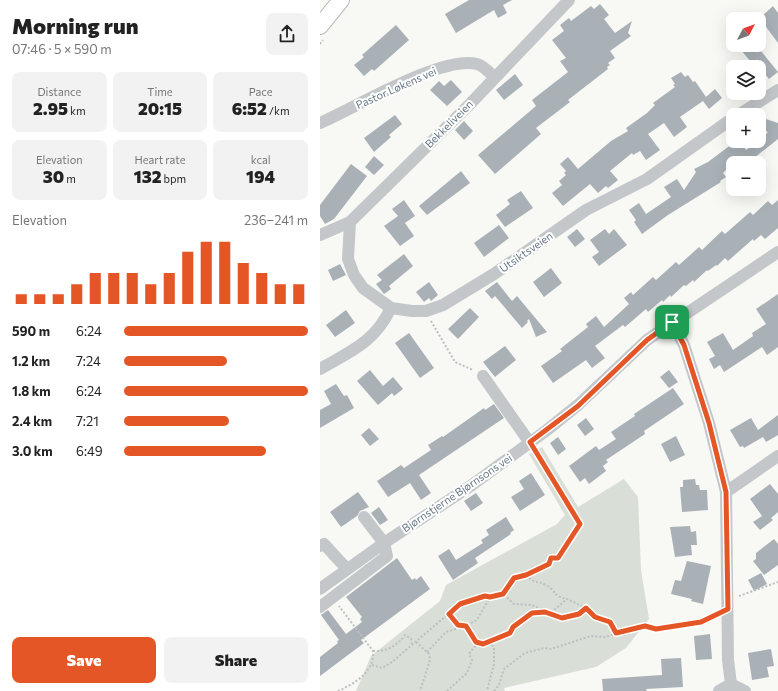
<!DOCTYPE html>
<html lang="en">
<head>
<meta charset="utf-8">
<style>
	body { margin:0; font-family:Commissioner,sans-serif; background:#f2f2f2; color:#222; height:100vh; display:flex; flex-direction:column; font-size:15px; white-space:nowrap }
	* { box-sizing:border-box; margin:0 }
	p { font-size:13px; color:#767676 }
	.icon { flex:none; width:22px; height:22px; fill:none; stroke:currentColor; stroke-width:2; stroke-linecap:round; stroke-linejoin:round }
	.map { position:relative; flex:1; overflow:hidden }
	.side { display:flex; flex-direction:column; background:#fff; width:320px }
	.side>* { flex:none }
	.needle { width:26px; rotate:49deg }
	.controls { position:absolute; left:406px; top:12px; display:grid; gap:8px }
	.controls a { display:grid; place-items:center; width:40px; height:40px; border-radius:8px; background:#fff; box-shadow:0 4px 16px #0002; font-size:20px }
	.pin { position:absolute; display:grid; place-items:center; width:34px; height:34px; color:#fff; margin:-17px; border-radius:8px; box-shadow:0 2px 6px #0006 }
	.round { display:grid; place-items:center; flex:none; width:42px; height:42px; border-radius:8px; background:#f2f2f2 }
	.head { display:flex; align-items:center; justify-content:space-between; height:68px; padding:0 12px }
	h1 { font-size:22px; font-weight:800; line-height:30px }
	.metrics { display:grid; grid-template-columns:repeat(3,1fr); gap:6px; height:68px; padding:4px 12px }
	.metrics div { display:grid; align-content:center; border-radius:8px; background:#f2f2f2; text-align:center }
	.metrics b { font-size:17px; font-weight:800 }
	.metrics small { font-size:11px; font-weight:400 }
	.metrics p { font-size:11px }
	.chart { height:112px; padding:8px 12px }
	.chart p { display:flex; justify-content:space-between }
	.chart svg { width:100%; height:72px; margin-top:4px; stroke:#e55627; stroke-width:6 }
	.button { display:flex; gap:8px; margin-top:auto; padding:8px 12px }
	.button a { flex:1; height:46px; border-radius:8px; background:#e55627; color:#fff; font-size:16px; font-weight:800; line-height:46px; text-align:center }
	.button a+a { background:#f2f2f2; color:#222 }
	ul { padding:0 12px; list-style:none; font-size:13px }
	li { display:grid; grid-template-columns:64px 48px 1fr; align-items:center; height:30px }
	li i { height:10px; border-radius:5px; background:#e55627 }
	main { display:flex; flex:1; min-height:0 }
	.map>svg:first-child { display:block }
</style>
</head>
<body>
<main>
<section class="side">
<div class="head"><div><h1>Morning run</h1><p>07:46 · 5 × 590 m</p></div><a class="round"><svg class="icon" aria-label="share" viewBox="0 0 24 24"><path d="M12 15V3M7 8l5-5 5 5M5 13v7h14v-7"/></svg></a></div>
<div class="metrics">
<div><p>Distance</p><b>2.95<small> km</small></b></div>
<div><p>Time</p><b>20:15</b></div>
<div><p>Pace</p><b>6:52<small> /km</small></b></div>
</div>
<div class="metrics">
<div><p>Elevation</p><b>30<small> m</small></b></div>
<div><p>Heart rate</p><b>132<small> bpm</small></b></div>
<div><p>kcal</p><b>194</b></div>
</div>
<div class="chart"><p><span>Elevation</span>236–241 m</p>
<svg viewBox="0 0 160 44" preserveAspectRatio="none"><path d="M5 44V38M15 44V38M25 44V38M35 44V32M45 44V25M55 44V25M65 44V25M75 44V32M85 44V25M95 44V12M105 44V6M115 44V6M125 44V19M135 44V25M145 44V32M155 44V32"/></svg>
</div>
<ul>
<li><b>590 m</b>6:24<i style="width:100%"></i></li>
<li><b>1.2 km</b>7:24<i style="width:56%"></i></li>
<li><b>1.8 km</b>6:24<i style="width:100%"></i></li>
<li><b>2.4 km</b>7:21<i style="width:57%"></i></li>
<li><b>3.0 km</b>6:49<i style="width:77%"></i></li>
</ul>
<div class="button"><a>Save</a><a>Share</a></div>
</section>
<div class="map">
<svg width="458" height="691" viewBox="0 0 458 691">
	<rect width="100%" height="100%" fill="#f8f8f5"/>
	<path fill="#d9dfd6" d="M222,447L258,507L304,479L318,497L321,570L329,619L306,648L276,667L184,688L185,691H36L51,656L120,601L126,585L237,524L245,515L209,454Z"/>
	<path fill="#a9b1b7" d="M149,0H192L183,5L187,13L178,18L174,10L136,33L125,14Z
		M280,4L289,15L284,19L295,33L312,21L308,33L311,36L290,51L295,58L288,63L290,65L287,67L288,69L248,100L250,102L216,128L221,134L175,174L158,155L216,106L212,100L248,72L240,61L246,58L232,40L244,31L240,25L249,18L251,21L271,6L274,9Z
		M453,6L458,13V43L444,24L446,23L442,16Z
		M76,25L89,40L54,71L52,69L44,76L34,65L44,57L42,55Z
		M417,45H436L458,72L449,79L439,67H423L430,61Z
		M361,72L365,77L368,75L373,82L375,81L386,97L395,89L402,98L389,109L383,101L360,117L367,127L354,137L344,123L328,134L340,150L326,160L320,151L313,155L312,153L290,171L298,180L288,188L286,186L278,193L270,184L243,206L232,193L242,185L239,181L246,175L244,173L246,171L240,164L248,157L258,169L291,141L308,131L306,128L327,113L335,105L333,103L355,87L353,85L355,84L351,78Z
		M195,74L203,85L184,100L176,90Z
		M131,80L142,92L127,106L110,90L119,81L124,86Z
		M75,115L82,124L69,135L71,137L54,152L44,138Z
		M443,118L458,123V139L429,162L425,156L413,163L403,173L406,177L400,181L401,182L348,215L322,234L314,222L316,220L309,210L319,203L326,214L351,197L344,187L357,179L364,190L376,172L374,169L388,162L416,141H420L426,150L439,141L448,132L440,129Z
		M144,121L153,131L144,140L135,130Z
		M54,156L64,165L54,175L45,167Z
		M31,164L47,176L14,219L5,224L0,216V205Z
		M141,171L150,183L107,215L99,206Z
		M201,191L213,208L185,227L176,215L190,204L187,200Z
		M84,200L95,216L85,223L94,236L80,246L64,226L78,216L72,209Z
		M458,200V228L445,239L441,235L434,241L433,239L408,261L405,258L397,266L396,265L388,271L387,270L374,282L373,280L366,286L364,285L351,297L350,295L343,302L342,300L328,312L326,309L305,327L303,325L275,346L285,358L272,368L266,360L233,383L221,366L242,351L240,349L268,327L266,324L276,316L284,327L309,304L304,298L311,292L313,295L333,277L336,280L356,262L359,265L379,247L382,250L402,231L405,234L430,212L433,215L448,201L452,205Z
		M179,225L189,238L164,257L154,243Z
		M257,229L265,239L255,247L247,237Z
		M285,229L289,234L294,229L307,245L279,266L272,257L279,252L270,240Z
		M84,254L93,266L69,286L71,289L64,294L56,284L62,280L57,275Z
		M20,264L26,275L13,281L8,270Z
		M231,268L242,283L224,297L213,282Z
		M109,282L118,295L111,301L109,298L104,302L96,292Z
		M177,282L192,301L197,296L227,332L216,337L209,319L207,321L208,322L202,328L175,296L172,299L165,291Z
		M458,294V347L447,355L442,347L404,372L400,365L394,369L389,359L395,356L387,342L403,333L413,350L433,336L432,333L446,324L436,309Z
		M150,308L159,317L138,339L128,329Z
		M26,310L35,323L15,337L6,325Z
		M89,333L114,368L100,378L75,343Z
		M185,346L196,360L175,377L163,362Z
		M50,370L63,386L73,377L83,389L74,396L72,393L58,405L37,381Z
		M349,370L358,382L349,388L340,377Z
		M16,384L24,396L27,395L34,408L0,428V410L11,404L4,391Z
		M353,388L364,404L324,431L325,434L286,460L288,462L283,466L286,471L269,484L265,478L260,482L249,466L276,446L279,450L296,439L291,432L315,416L314,414Z
		M174,404L184,418L99,475L111,493L101,500L90,483L68,497L57,481L81,465L84,468L111,450L108,445L122,436L123,437L164,408L165,410Z
		M458,415V435L446,442L443,437L424,448L423,446L420,447L410,430L431,418L438,430Z
		M266,418L274,429L265,436L257,425Z
		M49,428L59,439L50,446L41,435Z
		M356,436L365,455L350,462L341,444Z
		M238,437L246,449L238,455L230,443Z
		M211,473L225,495L200,511L191,497L204,489L199,481Z
		M375,479L376,485H379L380,490H387L388,510L362,512L360,487H363V480Z
		M450,484L458,494V512L451,518L453,520L440,530L433,522L442,516L430,499Z
		M38,492L49,507L40,511L37,516L21,527L10,512Z
		M156,493L163,503L151,511L144,501Z
		M59,507L68,520L60,525L51,513Z
		M186,517L194,530L190,533L191,534L155,558L158,563L133,580L118,556L129,549L136,560L163,543L161,540L169,535L166,530Z
		M370,526L371,532L376,531L377,545H371L372,555L355,557L350,527Z
		M454,539L458,544V565L444,575L433,561L436,559V553Z
		M77,558L92,580L95,578L96,580L101,576L110,589L41,640L44,643L0,676V657L18,643L17,641L19,640L1,615L8,610L26,634L42,622L40,619L42,617L26,597Z
		M367,561L391,566L383,604L371,601L372,599L351,594L355,580L361,581Z
		M441,573L447,584L434,591L428,580Z
		M390,634L392,659L376,660L374,636Z
		M451,649L454,666L447,667L449,677L432,680L428,653Z
		M361,658L363,687L326,689L327,691H283L282,679L342,675L341,659Z"/>
	<g fill="none" stroke-linecap="round" stroke-linejoin="round">
		<g stroke="#b6babe" stroke-width="18">
			<path id="major" d="M0,26L21,0"/>
		</g>
		<path stroke="#bdbfc2" stroke-width="2" stroke-dasharray="2 2" stroke-linecap="butt" d="M0,44L3,40
			M111,321L135,362L153,370
			M206,575L229,564L231,558H238L260,524L217,453
			M183,594L194,578L206,575C216,585 217,580 226,585C237,591 232,596 247,599
			M419,596L458,582
			M129,614L138,625L145,626
			M96,642L109,654L110,660L100,691
			M169,642L190,633L193,627L212,613L233,611L247,599L266,608L275,617L290,622L296,633
			M163,644L156,642L146,626L157,620L170,597L183,594L194,604L212,605L242,618L259,614L266,608
			M53,651C66,652 77,646 85,635L91,639L92,644
			M107,652L126,632L146,626
			M52,665L62,668L72,662L140,604L165,596L170,597
			M18,691C34,684 55,672 53,651L19,606
			M127,691L147,673L152,660L149,654L154,647L169,642L174,647V664L167,691
			M174,691L179,685L184,669L205,653L224,648L231,649L271,636L285,637L325,626L336,629L381,622L395,615"/>
		<path stroke="#c3c7ca" stroke-width="12" d="M418,115L458,90
			M0,123C35,108 122,55 157,64C164,66 169,72 174,77
			M30,222L28,259L34,275L43,288L71,308L92,311H106L123,305L174,274L266,210L327,179L413,118
			M0,235L30,222L151,103L249,0
			M352,322L364,345L389,423L406,492L408,660L411,684L425,691
			M0,369C31,351 54,343 71,308
			M163,376L210,443
			M406,492L458,456
			M0,546L4,544L27,569
			M0,589L64,543L152,485L227,430L258,405L327,340L458,252
			M0,607L67,556L64,543L44,517
			M399,691L411,684"/>
		<use href="#major" stroke="#fff" stroke-width="16"/>
	</g>
	<g fill="none" stroke-linecap="round" stroke-linejoin="round">
		<g stroke="#fff" stroke-width="8">
			<path id="route" d="M352,322L364,345L389,423L406,492L408,609L381,622L336,629L325,626L296,633L290,622L275,617L266,608L259,614L242,618L225,612L212,613L193,627L190,633L163,644L156,642L146,626L138,625L129,614L140,604L165,596L170,597L183,594L194,578L206,575L229,564L231,558H238L260,524L210,442L258,406L327,340Z"/>
		</g>
		<use href="#route" stroke="#e55627" stroke-width="5"/>
	</g>
	<g text-anchor="middle" stroke-width="4" stroke-linejoin="round" paint-order="stroke">
		<g font-size="11" fill="#667786" stroke="#fff">
			<text transform="translate(76 88) rotate(-24)" y="4">Pastor Løkens vei</text>
			<text transform="translate(129 124) rotate(-45)" y="4">Bekkeliveien</text>
			<text transform="translate(206 252) rotate(-35)" y="4">Utsiktsveien</text>
			<text transform="translate(137 493) rotate(-34)" y="4">Bjørnstjerne Bjørnsons vei</text>
		</g>
	</g>
</svg>
<div class="controls">
<a><svg class="needle" viewBox="-14 -14 28 28"><path d="M0-13l5 13h-10z" fill="#e53935"/><path d="M0 13l5-13h-10z" fill="#767676"/></svg></a>
<a><svg class="icon" aria-label="layers" viewBox="0 0 24 24"><path d="M12 4l9 5-9 5-9-5zM3 14l9 5 9-5"/></svg></a>
<a>+</a>
<a>−</a>
</div>
<div class="pin" style="left:352px;top:322px;background:#1e9e55"><svg class="icon" aria-label="arrive" viewBox="0 0 24 24"><path d="M6 21V4h12l-3 4 3 4H6"/></svg></div>
</div>
</main>
</body>
</html>
